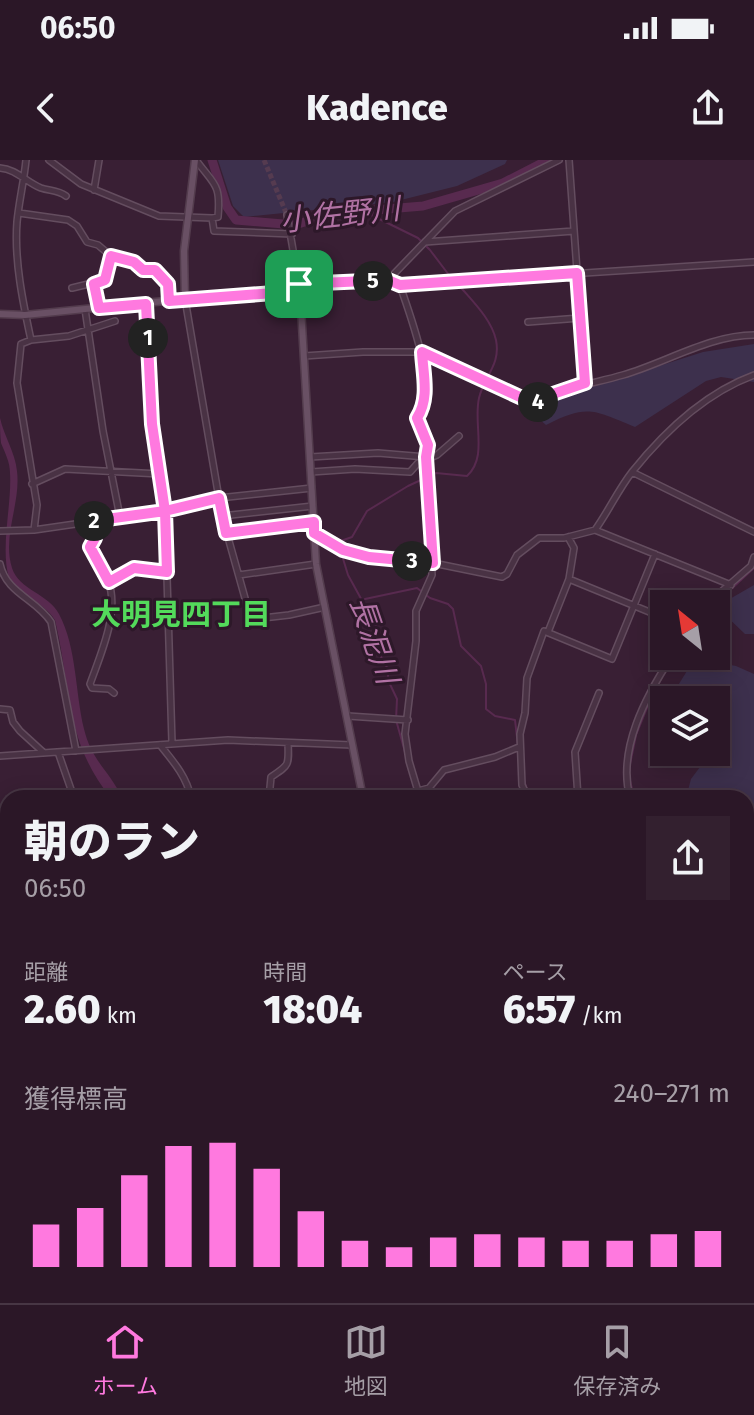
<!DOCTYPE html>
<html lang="ja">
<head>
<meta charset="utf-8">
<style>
	body { margin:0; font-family:"Fira Sans","Noto Sans JP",sans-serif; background:#33202f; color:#f1f3f6; height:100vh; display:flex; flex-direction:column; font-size:30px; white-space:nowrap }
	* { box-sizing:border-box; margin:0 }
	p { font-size:26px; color:#a69fa7 }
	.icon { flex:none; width:44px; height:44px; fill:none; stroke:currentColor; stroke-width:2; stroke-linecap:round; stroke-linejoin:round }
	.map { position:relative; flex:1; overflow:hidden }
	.side { position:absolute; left:0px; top:630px; width:754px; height:514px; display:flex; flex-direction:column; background:#2b1727; border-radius:24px 24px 0 0; box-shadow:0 4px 20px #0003,0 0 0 2px #473644 }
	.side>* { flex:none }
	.needle { width:52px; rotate:330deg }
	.fabs { position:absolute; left:650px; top:430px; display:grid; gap:16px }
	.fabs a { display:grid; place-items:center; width:80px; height:80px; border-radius:0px; background:#2b1727; box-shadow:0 4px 20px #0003,0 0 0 2px #473644; font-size:40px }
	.pin { position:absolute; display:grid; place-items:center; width:68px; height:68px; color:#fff; margin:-34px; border-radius:16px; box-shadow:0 4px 12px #0006 }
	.km { position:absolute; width:40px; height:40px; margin:-20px; border-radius:50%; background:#222; color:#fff; font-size:22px; line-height:40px; text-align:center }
	.round { display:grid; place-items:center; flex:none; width:84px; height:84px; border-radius:0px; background:#33202f }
	.headline { display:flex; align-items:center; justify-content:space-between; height:136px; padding:0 24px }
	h1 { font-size:44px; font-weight:800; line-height:60px }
	.metrics { display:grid; grid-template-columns:repeat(3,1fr); gap:12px; height:136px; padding:8px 24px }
	.metrics div { display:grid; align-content:center }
	.metrics b { font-size:40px; font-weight:800 }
	.metrics small { font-size:22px; font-weight:400 }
	.metrics p { font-size:22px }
	.chart { height:224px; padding:16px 24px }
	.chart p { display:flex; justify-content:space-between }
	.chart svg { width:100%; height:144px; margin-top:8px; stroke:#ff79df; stroke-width:6 }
	.status { display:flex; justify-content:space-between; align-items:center; height:56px; padding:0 40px; background:#2b1727; direction:ltr }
	.status svg { height:22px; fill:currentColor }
	header { display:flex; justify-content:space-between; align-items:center; height:104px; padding:0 24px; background:#2b1727; font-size:36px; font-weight:800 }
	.tabs { display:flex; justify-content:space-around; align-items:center; height:112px; border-top:2px solid #473644; background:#2b1727; font-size:22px; color:#a69fa7 }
	.tabs a { display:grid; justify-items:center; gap:4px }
	.tabs .current { color:#ff79df }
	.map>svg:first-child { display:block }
</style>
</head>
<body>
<div class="status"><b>06:50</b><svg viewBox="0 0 49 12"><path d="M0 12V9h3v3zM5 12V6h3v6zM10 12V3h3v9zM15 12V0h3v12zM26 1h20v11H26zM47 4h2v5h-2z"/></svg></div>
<header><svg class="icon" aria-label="back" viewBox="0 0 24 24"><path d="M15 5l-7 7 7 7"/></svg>Kadence<svg class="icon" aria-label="share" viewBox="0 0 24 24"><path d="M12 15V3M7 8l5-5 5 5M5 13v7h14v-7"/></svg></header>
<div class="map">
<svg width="754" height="1143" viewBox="0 0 754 1143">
	<rect width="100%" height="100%" fill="#391f34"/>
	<path fill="#3d304d" d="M218,0H507L505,4L457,26L393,42L244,57L233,46Z
		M754,184V222L721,217L706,221L635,267C593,250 588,244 546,265L538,258L540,248L559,235L584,226L637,213L703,192Z
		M754,425V474H745L721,451L728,440Z
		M695,498L736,506L754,514V912L746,924V638H686L691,619L709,595L708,592H716V540H669Z
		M746,995L754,998V1143H615L613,1136H746Z"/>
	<path fill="#582a4f" d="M0,258C4,276 15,292 17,311C21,344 2,375 12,408C19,430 49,434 59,454C77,488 75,532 84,569C92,602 110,611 122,638H111C65,582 71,527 55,460C44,442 20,436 9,418C0,387 12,345 10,313C10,302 5,293 1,283C0,275 0,266 0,258Z"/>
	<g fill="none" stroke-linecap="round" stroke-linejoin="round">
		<path stroke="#582a4f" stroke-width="2" d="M363,51L418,78L430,90L452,119
			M337,387L335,383L352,377L367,351L408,326L436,313L467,316C488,297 473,264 479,238C484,216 501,205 496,180C491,158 471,140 457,123
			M341,392L348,415L376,466L378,475L376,478L381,497L388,509V520L397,539L396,560L405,592
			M365,439L417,428L430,438L448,444L453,449L461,486L481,506L486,524V549L495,556L515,560L518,586
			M715,444L754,408
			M666,510L679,496
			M629,609L636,575L655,528
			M629,616L634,638
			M524,620L528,633
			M0,766L8,770
			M174,1143V1136
			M496,1143L501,1136"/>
		<path stroke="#582a4f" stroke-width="9" d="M212,0L227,47L236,60L295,65L345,49L363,51L423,46L503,23L548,0"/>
		<path stroke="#553b50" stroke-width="5" stroke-dasharray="5 2.5" stroke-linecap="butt" d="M264,0L287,55"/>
		<g stroke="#644d5f" stroke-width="8">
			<path id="minor" d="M26,0C24,21 19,41 17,62C14,100 23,143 31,180L21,184L17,223L37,345L34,370
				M49,0L81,24L159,56L212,58
				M196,0C214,25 221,23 218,57L212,58L214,71L292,74
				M569,0L585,222
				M0,8C16,9 26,22 41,28C50,31 58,30 66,36
				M94,30L99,0
				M19,53L68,60L77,66L87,82L98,85L111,96L134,102L143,110H155L168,124L169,141
				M287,55L299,125
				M425,82L574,71
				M388,120L455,51L559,0
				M94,124L99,148
				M299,124L388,120L400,125L754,102
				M400,125C411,160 439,226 417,258L428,285L426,297L432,415L416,451V481L405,574L409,601L420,638
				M72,128L105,120L111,96
				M185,139L222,356L250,456L254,459L289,455L325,447
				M146,144L152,264L165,351L172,583
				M85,149L103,271L120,357
				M528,162L580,158
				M31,180L69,176L115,161
				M304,196L363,192H422L535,244C563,227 592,224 623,215C665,203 710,175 754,175
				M310,297L378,293L426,297
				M311,312L355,309L410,312L418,303L437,295L459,276
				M632,312L754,372
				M32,324L65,309L160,314
				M222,356L313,346
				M92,361L95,378L90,382V387C95,399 104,408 108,420C120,452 101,493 90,524L92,528L109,529L114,533
				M595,370C608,352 618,330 632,312C664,272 705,233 754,215
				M0,371L34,370L165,351L219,338L312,328
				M226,373L314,362
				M314,373L337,389L369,397L433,403L502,417L507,414L517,395L539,378H564L595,370L731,425
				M0,404C6,433 36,439 51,462L76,591
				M239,415L316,404
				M569,419L664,458
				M109,422L134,408L167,412
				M707,444L751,406L754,397
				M548,472L569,419L574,388L568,377
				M0,549L10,550L13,562L20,571L43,592
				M348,556L408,560
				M160,585C173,601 187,617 191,638
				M58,592L74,638
				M0,596L228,580L352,585
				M418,631L429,628L444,610L495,597L519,587
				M269,638L271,617C289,605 289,606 288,583
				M528,638L522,625L520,574L525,553L527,518L544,471L612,499L655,394
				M578,638L575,592L599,533
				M630,638C617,589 646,536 672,496
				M0,729L8,722
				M0,769L4,771
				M0,926L8,930
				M746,1005L754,1006
				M0,1100L8,1103
				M116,1136L132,1143
				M414,1136L418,1140
				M430,1136L435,1143
				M474,1136L478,1143
				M480,1136L484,1143
				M386,1139L390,1136"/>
		</g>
		<g stroke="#533c4d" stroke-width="9">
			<path id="major" d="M185,139L184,91L195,0
				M0,154L25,155L185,139L300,131L316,404L363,638
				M746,721L754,713
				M0,970L8,971"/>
		</g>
		<g stroke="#513a4c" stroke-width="10">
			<path id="highway" d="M0,1111L8,1143
				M0,1140L1,1143"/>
		</g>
		<use href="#minor" stroke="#493244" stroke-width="5"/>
		<use href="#major" stroke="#695064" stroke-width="6"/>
		<use href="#highway" stroke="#4f7056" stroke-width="7"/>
	</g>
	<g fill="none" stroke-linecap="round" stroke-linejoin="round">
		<g stroke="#fff" stroke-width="16">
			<path id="route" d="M299,124L300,131L169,141L168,124L155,110H143L134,102L111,96L105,120L94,124L99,148L146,144L152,264L165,351L167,412L134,408L109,422L90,387L95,378L92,361L165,351L219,338L226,373L314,362V373L343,390L369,397L433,403L426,297L428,285L417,258C430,238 423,214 422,192L535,244L550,235L585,223L577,113L400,125L388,120L299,124"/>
		</g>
		<use href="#route" stroke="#ff79df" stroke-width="10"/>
	</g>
	<g text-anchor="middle" stroke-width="6" stroke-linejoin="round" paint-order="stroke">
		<g font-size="30" font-style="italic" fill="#b172a4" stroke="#2d1829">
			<text transform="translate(340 55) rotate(-6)" y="10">小佐野川</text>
			<text transform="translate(374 480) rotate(71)" y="10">長泥川</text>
		</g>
		<g font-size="30" font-weight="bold" fill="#53da5b" stroke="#2d1829">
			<text x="181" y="465">大明見四丁目</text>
		</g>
	</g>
</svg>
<div class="fabs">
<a><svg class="needle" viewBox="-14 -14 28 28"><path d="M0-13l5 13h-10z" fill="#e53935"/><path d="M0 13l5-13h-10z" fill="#a69fa7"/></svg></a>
<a><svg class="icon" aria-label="layers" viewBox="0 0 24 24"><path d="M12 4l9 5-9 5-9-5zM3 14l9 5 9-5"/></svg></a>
</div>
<div class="pin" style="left:299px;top:124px;background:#1e9e55"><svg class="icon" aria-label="arrive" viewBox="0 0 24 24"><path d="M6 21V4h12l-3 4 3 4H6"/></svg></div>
<b class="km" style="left:148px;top:178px">1</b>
<b class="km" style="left:94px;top:361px">2</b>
<b class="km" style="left:412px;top:401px">3</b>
<b class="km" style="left:538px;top:242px">4</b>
<b class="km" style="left:373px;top:121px">5</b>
<section class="side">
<div class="headline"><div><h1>朝のラン</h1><p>06:50</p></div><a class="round"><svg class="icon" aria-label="share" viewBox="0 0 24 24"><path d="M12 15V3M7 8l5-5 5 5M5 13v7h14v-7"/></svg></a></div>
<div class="metrics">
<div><p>距離</p><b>2.60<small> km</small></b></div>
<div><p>時間</p><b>18:04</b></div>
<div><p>ペース</p><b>6:57<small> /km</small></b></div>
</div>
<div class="chart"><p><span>獲得標高</span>240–271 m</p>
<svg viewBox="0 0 160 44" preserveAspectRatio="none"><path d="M5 44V31M15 44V26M25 44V16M35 44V7M45 44V6M55 44V14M65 44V27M75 44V36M85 44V38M95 44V35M105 44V34M115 44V35M125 44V36M135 44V36M145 44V34M155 44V33"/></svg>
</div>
</section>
</div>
<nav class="tabs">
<a class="current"><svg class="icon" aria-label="home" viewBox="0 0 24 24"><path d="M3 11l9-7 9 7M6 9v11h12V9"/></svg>ホーム</a>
<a><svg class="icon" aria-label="map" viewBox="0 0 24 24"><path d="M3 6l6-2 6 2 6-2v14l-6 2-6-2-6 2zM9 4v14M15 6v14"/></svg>地図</a>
<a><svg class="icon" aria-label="saved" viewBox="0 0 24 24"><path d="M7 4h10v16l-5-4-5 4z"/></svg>保存済み</a>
</nav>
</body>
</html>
